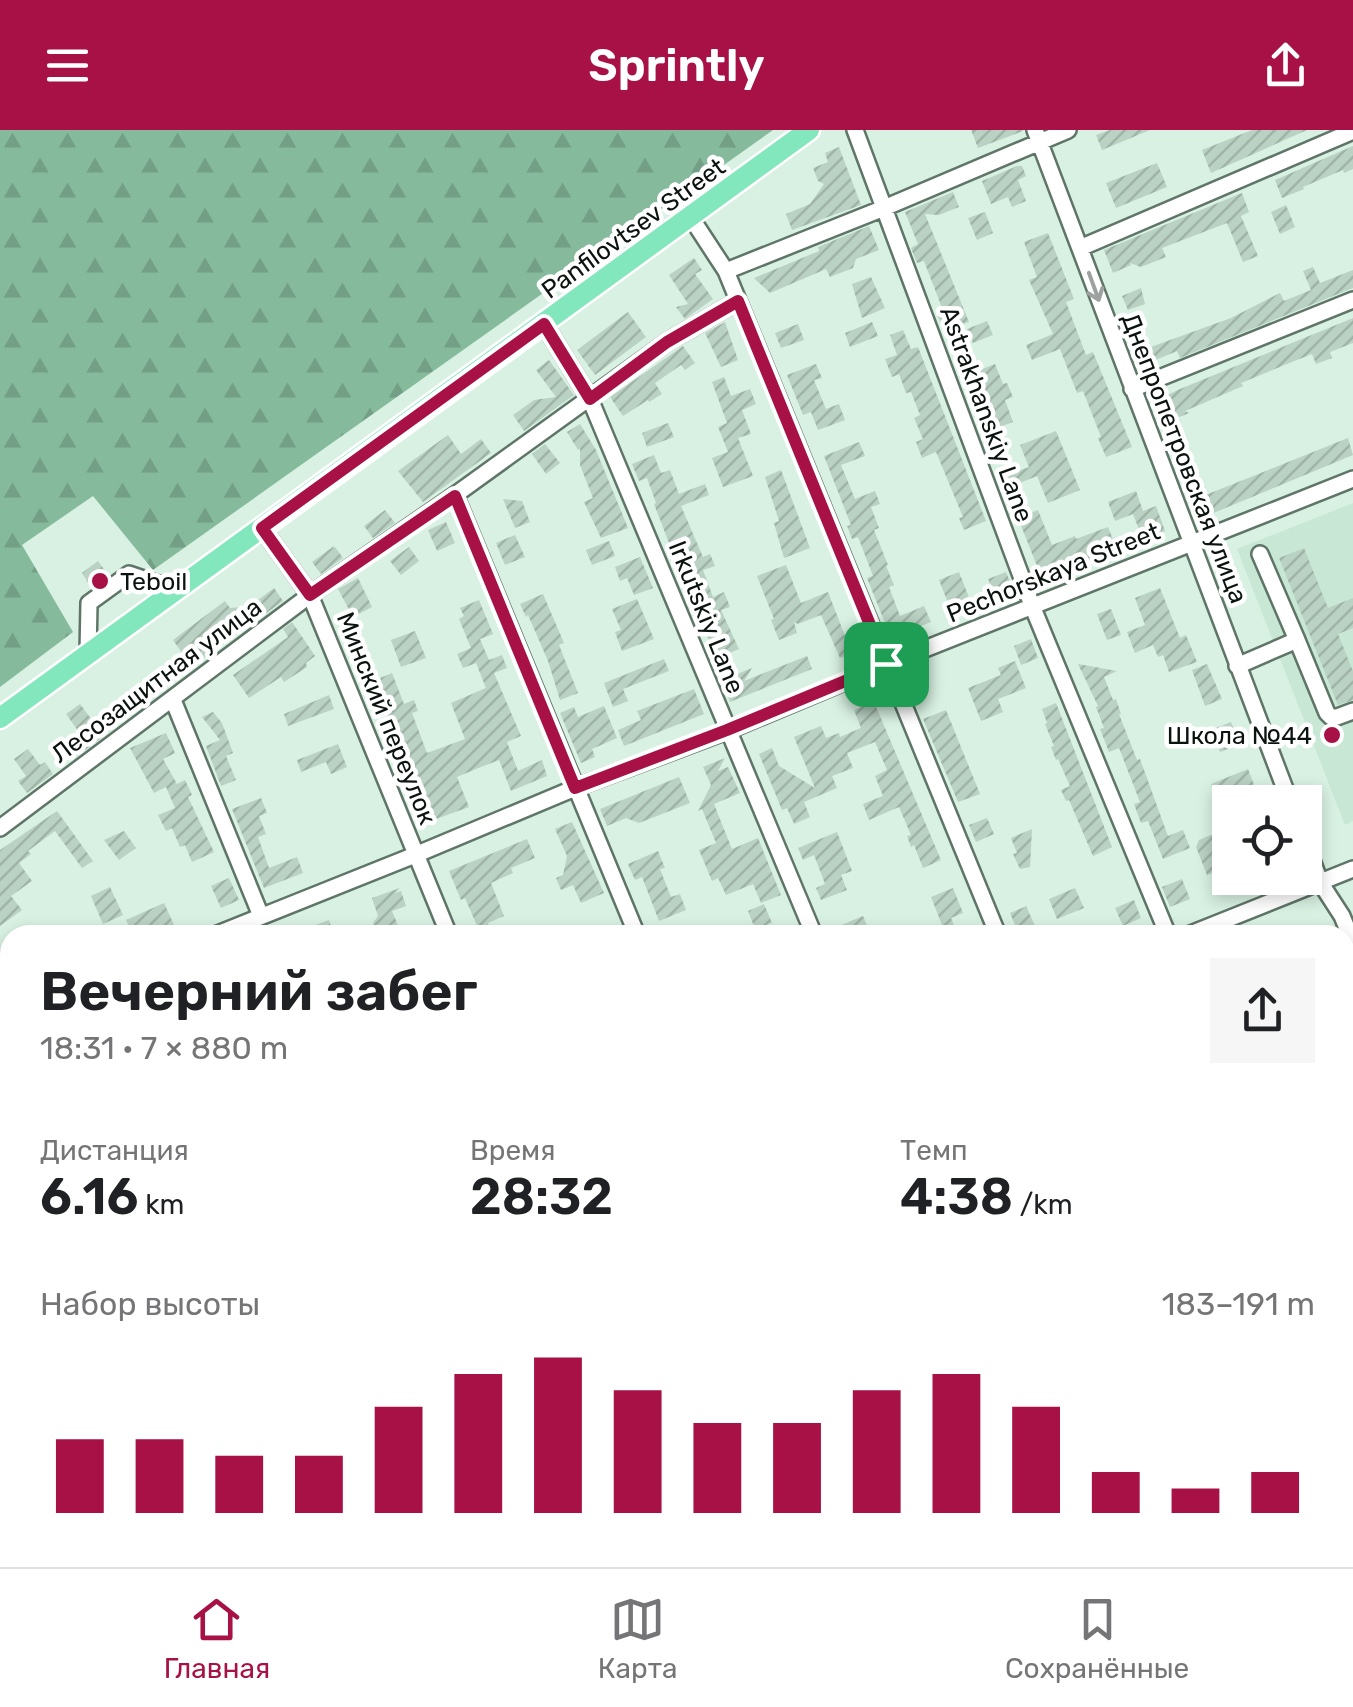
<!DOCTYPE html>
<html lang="ru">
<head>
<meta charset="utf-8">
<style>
	body { margin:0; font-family:Rubik,sans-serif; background:#f6f6f6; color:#202124; height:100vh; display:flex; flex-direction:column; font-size:38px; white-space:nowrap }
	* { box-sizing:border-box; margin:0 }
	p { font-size:32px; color:#757577 }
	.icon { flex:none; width:55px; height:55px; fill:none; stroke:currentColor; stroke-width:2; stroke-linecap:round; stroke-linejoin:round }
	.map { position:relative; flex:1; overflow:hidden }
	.details { position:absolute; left:0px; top:795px; width:1355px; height:642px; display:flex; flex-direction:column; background:#fff; border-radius:30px 30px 0 0; box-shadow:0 5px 15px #0003 }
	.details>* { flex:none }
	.buttons { position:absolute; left:1212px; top:655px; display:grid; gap:20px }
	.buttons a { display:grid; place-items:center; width:110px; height:110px; border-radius:0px; background:#fff; box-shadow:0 5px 15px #0003; font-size:50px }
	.pin { position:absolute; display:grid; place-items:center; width:85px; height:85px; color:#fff; margin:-42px; border-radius:20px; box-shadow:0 5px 15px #0006 }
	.round { display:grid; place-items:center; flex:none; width:105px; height:105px; border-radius:0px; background:#f6f6f6 }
	.overview { display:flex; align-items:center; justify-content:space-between; height:170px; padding:0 40px }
	h1 { font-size:55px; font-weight:600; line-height:75px }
	.stats { display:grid; grid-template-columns:repeat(3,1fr); gap:15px; height:170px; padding:10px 40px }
	.stats div { display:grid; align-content:center }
	.stats b { font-size:50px; font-weight:600 }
	.stats small { font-size:28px; font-weight:400 }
	.stats p { font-size:28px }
	.chart { height:280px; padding:20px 40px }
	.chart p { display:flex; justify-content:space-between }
	.chart svg { width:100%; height:180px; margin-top:10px; stroke:#a71145; stroke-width:6 }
	header { display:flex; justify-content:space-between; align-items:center; height:130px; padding:0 40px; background:#a71145; color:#fff; font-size:45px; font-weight:600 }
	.dock { display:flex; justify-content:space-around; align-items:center; height:140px; border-top:2px solid #e0e0e0; background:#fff; font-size:28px; color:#757577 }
	.dock a { display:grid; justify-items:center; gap:5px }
	.dock .on { color:#a71145 }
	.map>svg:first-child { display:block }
</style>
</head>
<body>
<header><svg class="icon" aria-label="menu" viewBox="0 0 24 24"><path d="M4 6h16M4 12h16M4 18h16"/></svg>Sprintly<svg class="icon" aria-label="share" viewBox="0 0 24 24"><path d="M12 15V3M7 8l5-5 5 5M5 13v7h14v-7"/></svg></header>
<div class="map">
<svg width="1353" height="1437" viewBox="0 0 1353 1437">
	<defs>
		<pattern id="forest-firs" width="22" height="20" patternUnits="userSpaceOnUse" patternTransform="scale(2.5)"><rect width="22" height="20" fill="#85ba9c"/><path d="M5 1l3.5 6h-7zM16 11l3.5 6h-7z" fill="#729f85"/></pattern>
		<pattern id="building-hatch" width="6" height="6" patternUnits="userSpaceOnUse" patternTransform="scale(2.5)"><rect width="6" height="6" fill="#bad2c4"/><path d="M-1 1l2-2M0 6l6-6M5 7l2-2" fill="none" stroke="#9fb3a7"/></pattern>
	</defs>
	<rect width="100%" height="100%" fill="#d8f1e2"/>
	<path fill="#c8e8d5" d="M1353,373V691L1345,695L1237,419Z"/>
	<path fill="url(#forest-firs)" d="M0,0H773L153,440L93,366L22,415L73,502L0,557Z"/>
	<path fill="url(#building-hatch)" d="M971,0H1023V1L978,18Z
		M1110,0H1150L1102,20L1096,5Z
		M1252,0H1307L1211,43L1202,20Z
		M1353,16V39L1344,43L1343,40L1303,57L1304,59L1282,68L1275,50Z
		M839,17L861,75L792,100L786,84L810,74L824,54L818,51L813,38L828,32L825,23Z
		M1157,33L1167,57L1116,78L1106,53Z
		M1017,36H1022L1026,46L1018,50L1026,71L1012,77L1008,67L991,74L982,51Z
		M953,62L959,77L939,85L925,84L969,192L944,201L938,186L944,183L924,131L917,133L911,118L918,114L905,82Z
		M1242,63L1249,82L1241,86L1258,126L1243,132L1227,93L1162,118L1166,127L1141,137L1130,133L1131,135L1113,143L1104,120Z
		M1286,75L1295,97L1280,104L1271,82Z
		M985,82L993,103L977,110L968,88Z
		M869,96L879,120L856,129L853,138L830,147L826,139L770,163L754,148L819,121L818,117Z
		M1048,103L1074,169L1066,172L1086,225L1093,222L1132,317L1106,327L1098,308L1101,307L1083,261L1077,263L1060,219L1032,230L1026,215L1053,204L1029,150L1037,147L1024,112Z
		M694,128L702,140L695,144L713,169L685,189L676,177L688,174L669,145Z
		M1313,137L1320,153L1353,140V158L1180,228L1177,221L1153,231L1148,218L1231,188L1280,163L1284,171L1311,160L1303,141Z
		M871,147L885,178L862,188L852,154Z
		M1141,158L1145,174L1128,180L1122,166Z
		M628,182L646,207L595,245L577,220Z
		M1353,188V213L1330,222L1332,228L1316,234L1312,224L1287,234L1241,253L1243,256L1185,281L1189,283L1172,290L1162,267L1170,271L1167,265L1180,259Z
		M987,191L993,205L973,213L967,199Z
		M725,192L738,230L721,237L705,203Z
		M872,192L878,206L850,217L845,203Z
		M798,194L804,210L781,218L775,203Z
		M903,200L911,219L918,217L986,391L964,400L959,388L963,387L936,322L922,328L916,312L923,309L914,288L920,285L911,262L906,263L899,244L892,247L885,229L897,225L890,205Z
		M683,216L695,233L685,240L681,235L655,253L662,264L649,272L648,270L623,286L610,267Z
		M549,230L574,265L524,301L513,285L534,270L556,267L536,240Z
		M816,234L822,248L814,250L826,279L839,274L845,290L818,300L811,282L803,285L787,245Z
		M995,234L1003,254L1007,253L1013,267L1005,270L1013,292L984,303L962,247Z
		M724,247L731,266L750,259L756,274L742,280L751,304L738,308L753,346L723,357L712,328L728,322L718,297L727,293L712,252Z
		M668,293L674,307L647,317L642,303Z
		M580,294L596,320L628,398L601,408L584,372L593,368L580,335V318L578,320L567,302Z
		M1056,301L1080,360L1048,373L1037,346L1012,356L1008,345L1029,337L1020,315Z
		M448,305L461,324L481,309L491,323L423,372L398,341Z
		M1348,308L1353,325L1211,384L1203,366Z
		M859,312L865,326L841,335L855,369L875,361L880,374L871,377L879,398L874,400L888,435L886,436L894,455L889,457L900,486L924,476L931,492L891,508L867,448L873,446L858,407L852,409L847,396L851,395L824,326Z
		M545,314L560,333L546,344L532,324Z
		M654,325L661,343L670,340L679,364L705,354L709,365L681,376L703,427L710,424L715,436L703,440L713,467L724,462L730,477L721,480L739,519L717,528L691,470L654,374L656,373L647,348L639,351L632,334Z
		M781,340L810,418L784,428L774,393L779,391L765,347Z
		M1136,361L1143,381L1156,376L1165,401L1143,410L1133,384L1115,391L1108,372Z
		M503,369L522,371L530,392L515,398Z
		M385,380L395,393L373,408L364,396Z
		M1038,380L1052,415L1075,406L1076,409L1108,397L1117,419L1072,437L1071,434L1041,446L1018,388Z
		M446,392L455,413L437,421L428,400Z
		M515,405L525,427L505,435L496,413Z
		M609,411L615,426L592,435L586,420Z
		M334,416L333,418L335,417L343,428L321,444L312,432Z
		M409,417L419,431L401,445L390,431Z
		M1304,418L1328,478L1353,468V498L1338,504L1353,541V570L1338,575L1279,428Z
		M640,427L653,458L634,465L627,448L620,451L615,437Z
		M98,431L108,445L91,457L82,443Z
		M786,435L801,473L828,462L852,524L840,528L821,485L798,494L794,492L797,503L779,510L771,490L774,489L757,446Z
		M959,442L972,475L952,483L939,450Z
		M1006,442L1013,459L995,466L988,449Z
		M358,448L372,477L353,487L338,459Z
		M274,458L283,471L192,537L173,510L225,471L230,478L250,476Z
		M1160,458L1180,508L1186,505L1197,532L1169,542L1163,525L1158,527L1153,515L1135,523L1127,502L1145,495L1135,468Z
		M543,464L564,513L559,515L578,563L560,570L548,531L528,485L526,487L520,474Z
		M637,469L654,509L622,521L615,502L621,500L612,479Z
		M479,470L493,504L480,509L489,530L502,525L507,538L494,543L521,606L507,612L518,641L542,630L547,646L511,661L499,630L476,639L457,647L469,677L428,692L427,689L426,693L416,668L422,666L373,551L392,543L404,574L414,570L418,581L412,583L427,623L465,609L451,573L486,558L476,533L463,538L457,524L471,518L459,489L464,486L460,478Z
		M1111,479L1121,505L1107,510L1097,484Z
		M292,492L315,526L306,533L307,537L284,552L281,547L249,568L233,545L288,507L283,499Z
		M415,501L426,528L401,537L391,510Z
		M1031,509L1038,528L1021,535L1014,516Z
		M807,526L812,539L730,572L722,550L752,538L744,551Z
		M664,529L669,541L623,559L628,571L613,577L604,553Z
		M1015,531L1026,558L998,569L1003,582L981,591L968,558L1001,545L998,538Z
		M1078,534L1117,541L1104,547L1113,570L1116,569L1121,584H1119L1137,630L1140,629L1168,706L1183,700L1190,718L1163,729L1148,691L1141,693L1134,674L1140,672L1119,618L1109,622L1100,599L1104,598L1096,577L1098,576Z
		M1207,534L1222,569L1205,576L1192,540Z
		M694,559L704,584L624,616L618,600L641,590L637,581Z
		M142,560L150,571L130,586L122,575Z
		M329,565L334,579L288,596L284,584Z
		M874,572L941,730L923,738L914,715L911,717L907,706L911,705L899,677L869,690L863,674L883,666L875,646L887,640L875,612L847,623L853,638L832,646L837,658L804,672L810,687L794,694L787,678L782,680L759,624L772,618L779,636L815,658L794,607L821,596L826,608L839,603L840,607L861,598L854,580Z
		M1056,573L1112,717L1093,726L1069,670L1066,671L1061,660L1070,656L1058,629L1056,630L1051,617L1054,616L1045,594L1047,593L1042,579Z
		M80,574L95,594L98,592L107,604L77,626L69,614L81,605L66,584Z
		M604,576L617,608L592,619L595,627L581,633L560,583L574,577L578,587Z
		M946,580L980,664L958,672L923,589Z
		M213,582L222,593L233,623L226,626L236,650L221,656L206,616L220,610L202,587Z
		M1231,592L1239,614L1220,622L1211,600Z
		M166,603L175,623L163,629L177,654L185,650L192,665L188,667L214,722L192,732L185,715L180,717L172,698L166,701L158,685L175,678L166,657L154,663L130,618Z
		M338,614L347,637L331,644L326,632L301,642L297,630Z
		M28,619L40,635L45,632L53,644L27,663L18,651L26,646L14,629Z
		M725,628L718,641L728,637L740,663L714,674L732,719L758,708L781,765L761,773L753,754L726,765L718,748L712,751L699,720L716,713L702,679L698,681L711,655L703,637Z
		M1248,639L1260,670L1253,672H1230L1229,701L1211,654Z
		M679,647L690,673L639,693L626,688L607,696L600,679Z
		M261,668L267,683L259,686L266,704L258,707L269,738L297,727L303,743L264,758L232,679Z
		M57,681L93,731L82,738L55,701L28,721L31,724L19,733L32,751L11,766L22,780L0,796V720Z
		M987,688L994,704L976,712L969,695Z
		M572,692L604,763L581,773L573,755L561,760L556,748L563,745L567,726L555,699Z
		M1032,699L1030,737L1020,739L1013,724L1017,723L1011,708Z
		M1225,699L1230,713V738L1207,745L1196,717L1199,710Z
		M124,701L136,718L119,730L104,710Z
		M837,702L852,741L841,745L847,760L821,770L816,758L825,754L814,725L803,730L798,718Z
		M527,709L535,728L511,738L513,743L491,753L504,786L488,793L493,805H481L465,768L461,770L449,741Z
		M658,721L665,738L660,739L671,767L680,764L686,780L659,791L642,747L635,750L628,734Z
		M229,748L239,770L221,778L211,756Z
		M1182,749L1190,769L1170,777L1162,757Z
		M110,757L123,785L103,794L91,766Z
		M400,758L395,763L401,761L406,776L392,781L402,805H377L373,793L378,786L372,768Z
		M953,758L963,783L951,788L958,805H946L931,767Z
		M1075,758L1084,778L1057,789L1049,769Z
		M1134,770L1141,788L1123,796L1115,778Z
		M164,773L175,797L158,805H133L126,790Z
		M764,774L772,793L755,799L748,781Z
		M1027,776V778L1039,805H1019L1010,783Z
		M863,786L869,800L858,805H825V802Z
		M329,790L334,805H293L292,804Z"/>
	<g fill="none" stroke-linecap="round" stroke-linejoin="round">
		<g stroke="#5f7568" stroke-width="20">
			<path id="minor" d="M855,0L1033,478L1168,805
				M1035,0L1290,672
				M690,86L726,141L998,805
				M1080,118L1353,1
				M726,141L884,78L1068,0
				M544,194L590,269L814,805
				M1132,259L1353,170
				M455,365L637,805
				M262,398L310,465L449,805
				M1297,510L1327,583L1331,587H1337L1353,581
				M88,524L89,473L129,444L176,460
				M1237,536L1297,510L1260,424
				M173,570L261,786
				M0,698L310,465L455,365L667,212L738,171
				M1305,711L1320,752L1342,786L1353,813
				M215,805L415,725L575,658L727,601L887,534L1353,349
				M1188,805L1353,739
				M0,895L10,891
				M1345,957L1353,954
				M0,1004L10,1018
				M0,1096L10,1089
				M1345,1127L1353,1124
				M1345,1308L1353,1305
				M0,1333L10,1326
				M316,1428L323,1437
				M967,1428L970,1437
				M208,1437L222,1428
				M569,1437L593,1428
				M1024,1437L1048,1428"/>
		</g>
		<g stroke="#fff" stroke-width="25">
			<path id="major" d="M0,588L809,0"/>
		</g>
		<use href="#minor" stroke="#fff" stroke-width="15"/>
		<use href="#major" stroke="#83e7bd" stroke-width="20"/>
	</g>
	<defs><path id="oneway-shaft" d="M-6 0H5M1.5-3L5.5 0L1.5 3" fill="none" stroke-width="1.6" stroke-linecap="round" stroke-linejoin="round" transform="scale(2.5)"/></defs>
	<use stroke="#9da19f" href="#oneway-shaft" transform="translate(1094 157) rotate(70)"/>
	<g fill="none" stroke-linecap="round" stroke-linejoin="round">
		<g stroke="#fff" stroke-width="20">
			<path id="route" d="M738,171L886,534L727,600L575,658L455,366L310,465L262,398L544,194L590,269L667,212Z"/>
		</g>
		<use href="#route" stroke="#a71145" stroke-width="12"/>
	</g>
	<g fill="#a71145" stroke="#fff" stroke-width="4">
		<circle cx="100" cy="451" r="10"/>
		<circle cx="1332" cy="605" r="10"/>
	</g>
	<g text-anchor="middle" stroke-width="9" stroke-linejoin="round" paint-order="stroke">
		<g font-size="25" fill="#0b130e" stroke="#fff">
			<text transform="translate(633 98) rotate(-36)" y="9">Panfilovtsev Street</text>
			<text transform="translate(987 284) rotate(70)" y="9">Astrakhanskiy Lane</text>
			<text transform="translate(1185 328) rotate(69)" y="9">Днепропетровская улица</text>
			<text transform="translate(1053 442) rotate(-22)" y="9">Pechorskaya Street</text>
			<text transform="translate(707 487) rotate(68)" y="9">Irkutskiy Lane</text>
			<text transform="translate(156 550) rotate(-37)" y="9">Лесозащитная улица</text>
			<text transform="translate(387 588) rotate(68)" y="9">Минский переулок</text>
		</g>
		<g font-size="25" fill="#0b130e" stroke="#fff" text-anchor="start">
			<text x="120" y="460">Teboil</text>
			<text x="1312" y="614" text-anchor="end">Школа №44</text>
		</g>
	</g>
</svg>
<div class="buttons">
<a><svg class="icon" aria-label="locate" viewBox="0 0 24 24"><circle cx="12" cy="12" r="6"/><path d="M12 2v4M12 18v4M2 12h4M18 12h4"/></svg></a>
</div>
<div class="pin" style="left:886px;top:534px;background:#1e9e55"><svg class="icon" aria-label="arrive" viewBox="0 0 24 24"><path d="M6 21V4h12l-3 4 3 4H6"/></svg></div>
<section class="details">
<div class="overview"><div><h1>Вечерний забег</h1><p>18:31 · 7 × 880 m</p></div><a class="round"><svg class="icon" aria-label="share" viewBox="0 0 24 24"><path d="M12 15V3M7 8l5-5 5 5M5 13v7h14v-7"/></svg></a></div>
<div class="stats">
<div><p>Дистанция</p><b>6.16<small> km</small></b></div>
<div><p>Время</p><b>28:32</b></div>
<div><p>Темп</p><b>4:38<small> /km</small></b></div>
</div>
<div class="chart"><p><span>Набор высоты</span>183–191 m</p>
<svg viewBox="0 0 160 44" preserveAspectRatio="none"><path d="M5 44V26M15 44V26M25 44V30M35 44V30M45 44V18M55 44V10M65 44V6M75 44V14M85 44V22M95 44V22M105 44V14M115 44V10M125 44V18M135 44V34M145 44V38M155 44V34"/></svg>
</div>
</section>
</div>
<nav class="dock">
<a class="on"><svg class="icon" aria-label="home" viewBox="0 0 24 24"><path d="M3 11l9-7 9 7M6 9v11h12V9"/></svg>Главная</a>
<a><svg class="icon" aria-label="map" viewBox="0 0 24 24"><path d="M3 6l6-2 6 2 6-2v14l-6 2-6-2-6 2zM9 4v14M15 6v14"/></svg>Карта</a>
<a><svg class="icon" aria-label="saved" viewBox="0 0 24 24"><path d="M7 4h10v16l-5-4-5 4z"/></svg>Сохранённые</a>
</nav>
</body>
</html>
